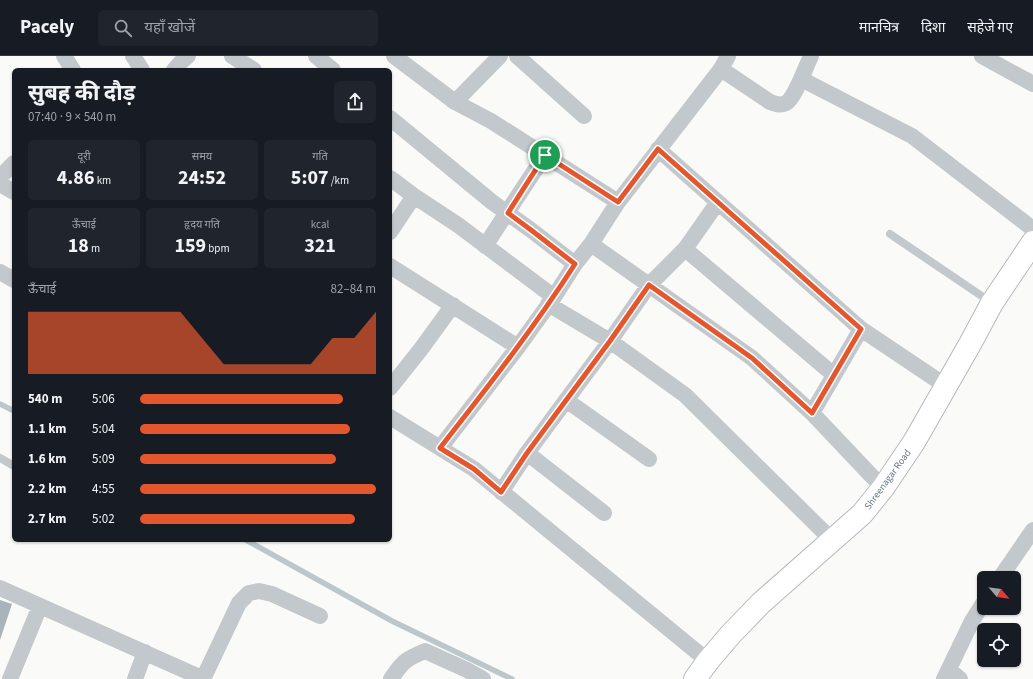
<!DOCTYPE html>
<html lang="hi">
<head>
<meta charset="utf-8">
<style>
	body { margin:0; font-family:"Source Sans 3","Noto Sans Devanagari",sans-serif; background:#20242c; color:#f1f3f6; height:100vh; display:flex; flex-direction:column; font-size:15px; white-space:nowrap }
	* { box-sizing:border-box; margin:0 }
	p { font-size:13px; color:#9ea1a6 }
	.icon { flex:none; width:22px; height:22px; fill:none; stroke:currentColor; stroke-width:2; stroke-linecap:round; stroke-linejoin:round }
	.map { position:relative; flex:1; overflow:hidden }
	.panel { position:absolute; left:12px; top:12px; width:380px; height:474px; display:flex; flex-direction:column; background:#171b24; border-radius:6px; box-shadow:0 1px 3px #0004 }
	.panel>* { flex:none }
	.needle { width:26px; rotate:118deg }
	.fabs { position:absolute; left:977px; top:515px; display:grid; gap:8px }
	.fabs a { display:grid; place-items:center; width:44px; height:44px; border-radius:6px; background:#171b24; box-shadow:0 1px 3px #0004; font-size:20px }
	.pin { position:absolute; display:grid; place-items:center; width:34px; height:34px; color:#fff; margin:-17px; border:2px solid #fff; border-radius:50%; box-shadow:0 1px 4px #0007 }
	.round { display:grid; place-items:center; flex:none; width:42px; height:42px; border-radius:6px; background:#20242c }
	.summary { display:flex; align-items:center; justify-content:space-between; height:68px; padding:0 16px }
	h1 { font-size:22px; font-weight:700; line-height:30px }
	.stats { display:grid; grid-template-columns:repeat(3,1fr); gap:6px; height:68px; padding:4px 16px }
	.stats div { display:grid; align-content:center; border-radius:6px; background:#20242c; text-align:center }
	.stats b { font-size:20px; font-weight:700 }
	.stats small { font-size:11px; font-weight:400 }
	.stats p { font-size:11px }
	.chart { height:112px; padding:8px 16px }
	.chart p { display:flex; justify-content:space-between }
	.chart svg { width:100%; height:72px; margin-top:4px; fill:#e4572e; opacity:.7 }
	ul { padding:0 16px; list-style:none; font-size:13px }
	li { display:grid; grid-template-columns:64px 48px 1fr; align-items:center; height:30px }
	li i { height:10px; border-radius:5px; background:#e4572e }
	header { display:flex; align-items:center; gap:24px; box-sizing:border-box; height:56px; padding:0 20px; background:#171b24; border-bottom:1px solid #363941 }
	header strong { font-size:19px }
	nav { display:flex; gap:22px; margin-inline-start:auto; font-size:14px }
	.search { width:280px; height:36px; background:#20242c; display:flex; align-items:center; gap:10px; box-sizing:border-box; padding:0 14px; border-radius:6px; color:#9ea1a6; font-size:15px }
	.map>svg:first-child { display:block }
</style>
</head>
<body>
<header>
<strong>Pacely</strong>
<div class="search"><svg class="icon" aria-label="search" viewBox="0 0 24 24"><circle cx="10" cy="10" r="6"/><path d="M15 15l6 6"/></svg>यहाँ खोजें</div>
<nav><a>मानचित्र</a><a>दिशा</a><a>सहेजे गए</a></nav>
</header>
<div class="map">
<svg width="1033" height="623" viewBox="0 0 1033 623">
	<rect width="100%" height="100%" fill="#fafaf8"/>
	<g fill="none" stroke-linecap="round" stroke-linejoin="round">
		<path stroke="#bbc7cb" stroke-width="5.5" d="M0,348L14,355
			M246,484L392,565L512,623"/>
	</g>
	<path fill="#aab3b9" d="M0,544L12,548L0,584Z"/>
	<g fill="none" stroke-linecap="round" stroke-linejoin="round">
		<g stroke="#b4b9bd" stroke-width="24">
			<path id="highway" d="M695,623L708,605L731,578L761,547L862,458L883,432L914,386L970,288L992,247L1033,186"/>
		</g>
		<path stroke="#c3c8cc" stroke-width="8" d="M890,178L992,247
			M0,402L14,410"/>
		<path stroke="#c3c8cc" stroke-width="16" d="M64,0L73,14
			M133,0L142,14
			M232,0L254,14
			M316,0L333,14
			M394,0L455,46
			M500,0L455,46L491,65L618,146
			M517,0L584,60
			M982,0L1033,28
			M721,13L770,46C776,48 780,50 786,47C795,42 806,10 811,0
			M174,14L181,6L188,0
			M801,23L912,80L1033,173
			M390,62L492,146L531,174L575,208
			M658,93L861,273L946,330
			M0,121L14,107
			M390,122L414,140L458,169L554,241
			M0,128L14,136
			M390,176L414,140
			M591,188L752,302L812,357L883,432
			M485,190L545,99
			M685,193L834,319
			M390,210L518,291
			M0,216L14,224
			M548,248L610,285L685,339L833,485
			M390,332L421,293L453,249
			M566,344L649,403
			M812,357L861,273
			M390,361L474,413L708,605
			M440,392L518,291L554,241L575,208L591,188L618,146L721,13L728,0
			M527,397L604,457
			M501,436L527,397L610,285L649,229L685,193L718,146
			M1000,522L1033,474
			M0,532L204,623
			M949,614L960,623
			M10,623L40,550
			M135,623L145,596
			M203,623L239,547L249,537L259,535L272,538L320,560
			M391,623C403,605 406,603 425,595L467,614L483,623
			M944,623L972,565L984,546"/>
		<use href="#highway" stroke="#fff" stroke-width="22"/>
	</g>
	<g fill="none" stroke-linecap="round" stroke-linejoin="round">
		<g stroke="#fff" stroke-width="8">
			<path id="route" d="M658,93L861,273L812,357L752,302L649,229L610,285L527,397L501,436L474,413L440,392C487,332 534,272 575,208L531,174L508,157L545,99L618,146Z"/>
		</g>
		<use href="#route" stroke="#e4572e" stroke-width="5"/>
	</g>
	<g text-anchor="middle" stroke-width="4" stroke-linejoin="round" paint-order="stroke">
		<g font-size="10" fill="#657683" stroke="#fff">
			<text transform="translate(887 423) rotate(-54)" y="4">Shreenagar Road</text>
		</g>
	</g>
</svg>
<div class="fabs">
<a><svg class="needle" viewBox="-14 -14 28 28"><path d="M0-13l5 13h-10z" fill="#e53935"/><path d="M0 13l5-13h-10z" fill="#9ea1a6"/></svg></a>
<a><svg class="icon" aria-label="locate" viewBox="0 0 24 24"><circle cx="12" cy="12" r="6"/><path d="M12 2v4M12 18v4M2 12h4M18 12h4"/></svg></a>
</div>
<div class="pin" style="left:545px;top:99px;background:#1e9e55"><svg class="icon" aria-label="arrive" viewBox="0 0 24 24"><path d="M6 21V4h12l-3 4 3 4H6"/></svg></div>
<section class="panel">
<div class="summary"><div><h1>सुबह की दौड़</h1><p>07:40 · 9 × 540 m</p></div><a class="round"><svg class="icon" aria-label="share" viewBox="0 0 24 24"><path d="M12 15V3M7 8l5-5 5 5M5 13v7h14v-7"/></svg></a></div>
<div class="stats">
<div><p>दूरी</p><b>4.86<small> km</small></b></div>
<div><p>समय</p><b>24:52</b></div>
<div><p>गति</p><b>5:07<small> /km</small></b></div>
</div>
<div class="stats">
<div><p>ऊँचाई</p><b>18<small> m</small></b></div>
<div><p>हृदय गति</p><b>159<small> bpm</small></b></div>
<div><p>kcal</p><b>321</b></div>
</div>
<div class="chart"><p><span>ऊँचाई</span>82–84 m</p>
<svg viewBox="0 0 160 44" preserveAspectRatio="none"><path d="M0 44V6L10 6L20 6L30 6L40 6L50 6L60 6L70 6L80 22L90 38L100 38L110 38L120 38L130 38L140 22L150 22L160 6V44z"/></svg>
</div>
<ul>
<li><b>540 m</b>5:06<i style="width:86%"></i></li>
<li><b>1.1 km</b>5:04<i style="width:89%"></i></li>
<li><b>1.6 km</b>5:09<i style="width:83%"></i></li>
<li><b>2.2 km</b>4:55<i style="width:100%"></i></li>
<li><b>2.7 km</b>5:02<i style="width:91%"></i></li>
</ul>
</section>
</div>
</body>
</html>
